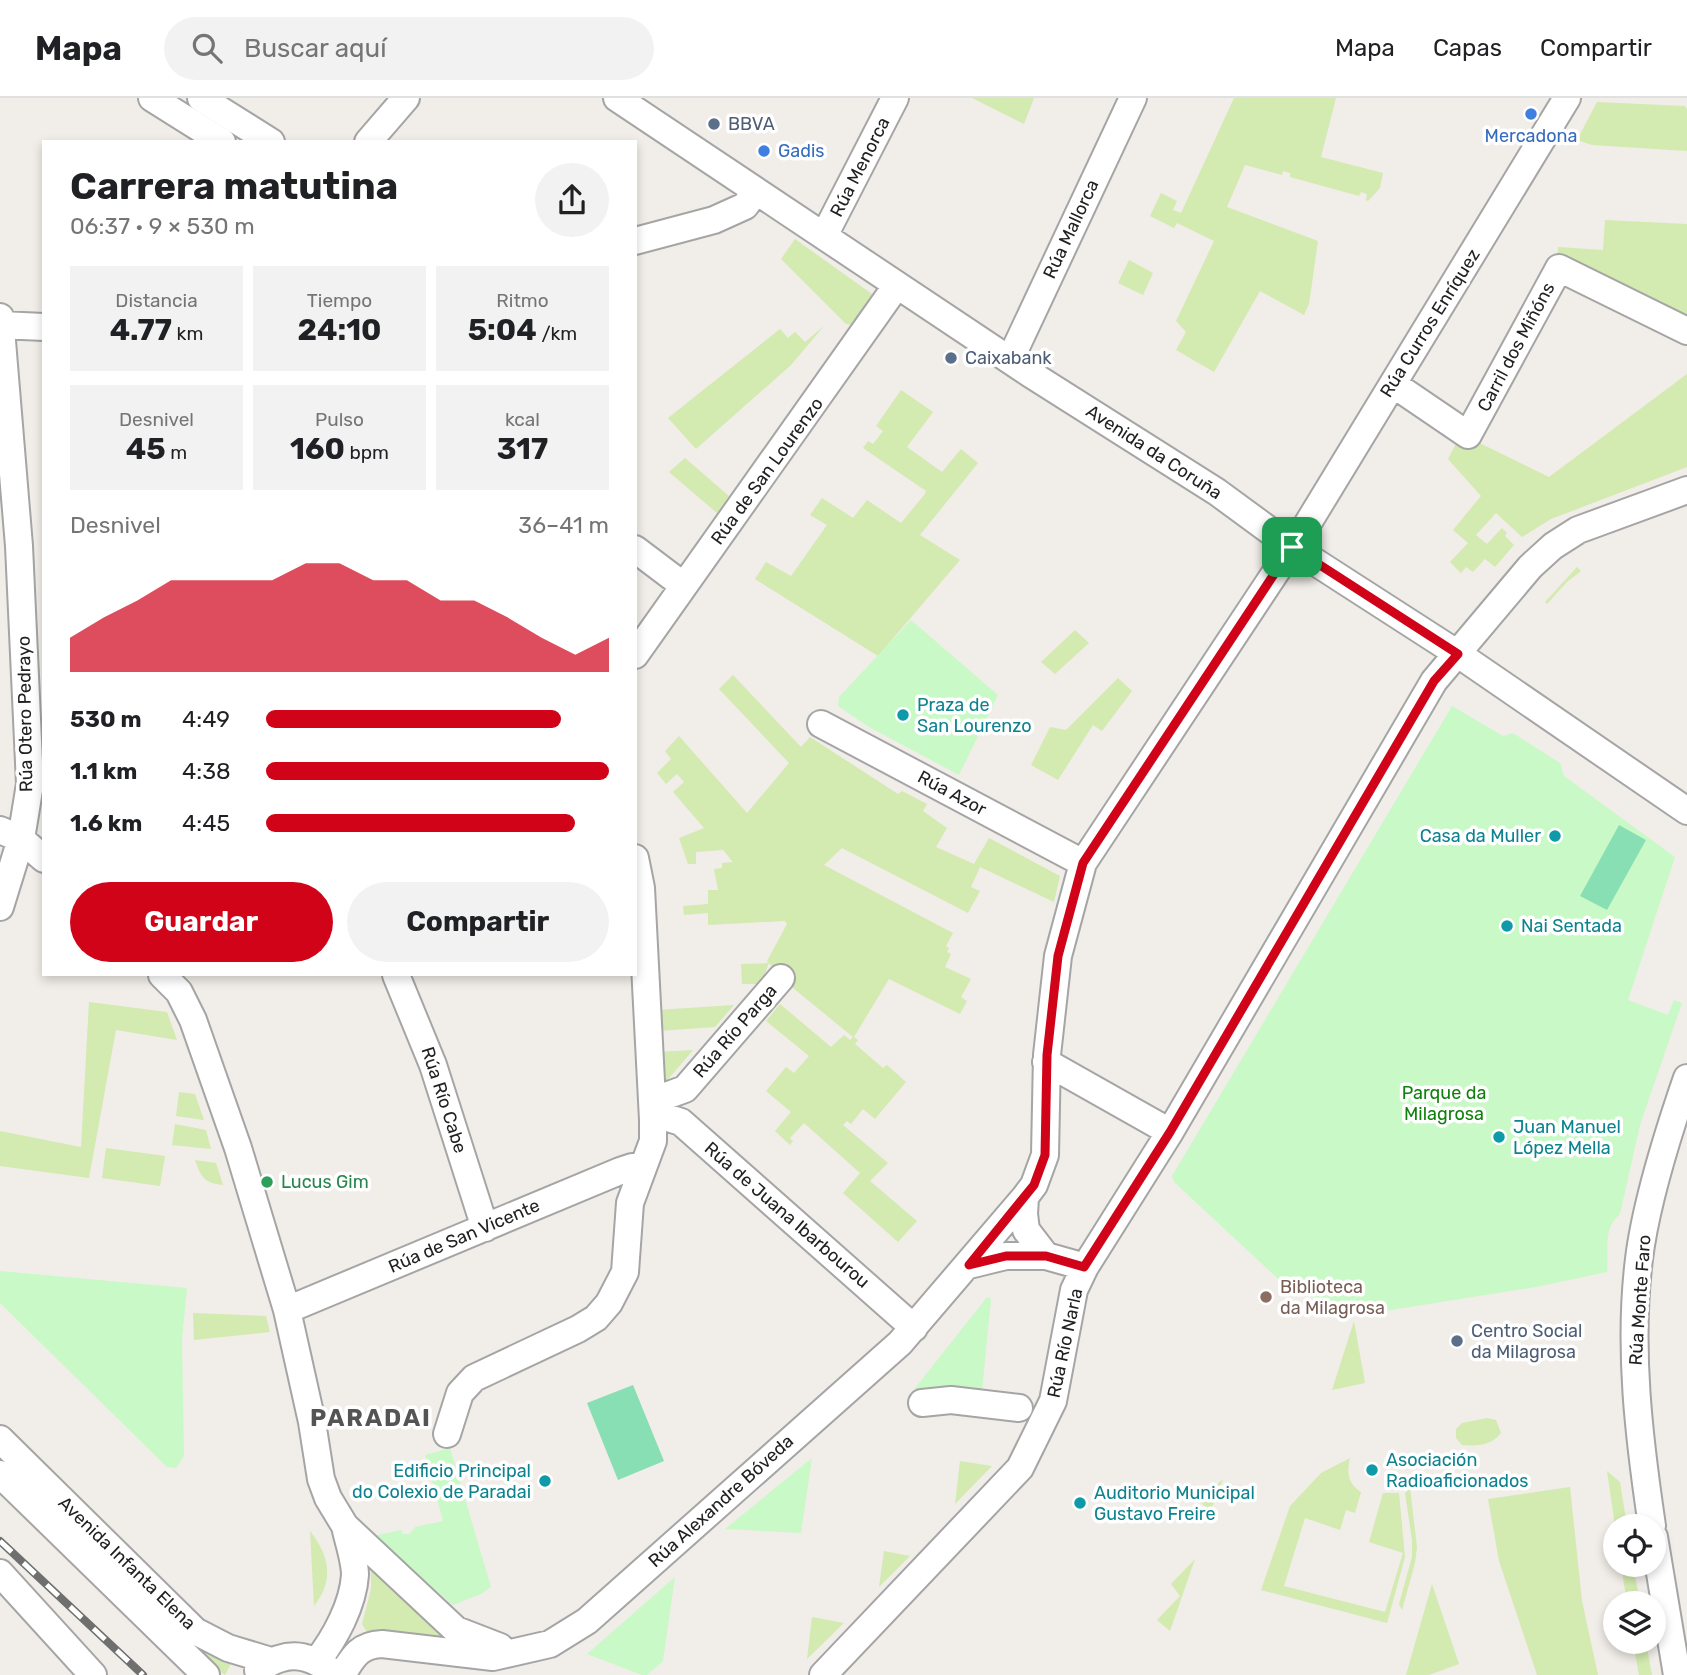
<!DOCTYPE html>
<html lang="es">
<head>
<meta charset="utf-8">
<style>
	body { margin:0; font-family:Rubik,sans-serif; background:#f2f2f2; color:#202124; height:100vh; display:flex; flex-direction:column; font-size:26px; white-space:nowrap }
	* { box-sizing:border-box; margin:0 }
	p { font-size:23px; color:#757577 }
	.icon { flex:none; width:38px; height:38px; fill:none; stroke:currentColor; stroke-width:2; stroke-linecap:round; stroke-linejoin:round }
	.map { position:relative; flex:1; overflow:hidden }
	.details { position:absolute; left:42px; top:42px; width:595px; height:836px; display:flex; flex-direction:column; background:#fff; border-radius:0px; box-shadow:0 4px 10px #0003 }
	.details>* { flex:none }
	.fabs { position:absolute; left:1603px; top:1416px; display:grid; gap:14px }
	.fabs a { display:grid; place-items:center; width:63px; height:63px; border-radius:50%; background:#fff; box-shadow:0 4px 10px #0003; font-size:35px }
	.pin { position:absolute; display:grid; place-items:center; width:60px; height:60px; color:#fff; margin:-30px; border-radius:14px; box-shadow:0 4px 10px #0006 }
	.round { display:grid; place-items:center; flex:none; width:74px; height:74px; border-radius:37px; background:#f2f2f2 }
	.headline { display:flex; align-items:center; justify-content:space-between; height:119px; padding:0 28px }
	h1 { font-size:38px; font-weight:700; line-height:52px }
	.figures { display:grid; grid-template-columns:repeat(3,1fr); gap:10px; height:119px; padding:7px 28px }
	.figures div { display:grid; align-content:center; border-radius:0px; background:#f2f2f2; text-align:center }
	.figures b { font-size:30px; font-weight:700 }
	.figures small { font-size:19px; font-weight:400 }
	.figures p { font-size:19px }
	.chart { height:196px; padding:14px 28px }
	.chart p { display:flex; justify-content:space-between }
	.chart svg { width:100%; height:126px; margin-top:7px; fill:#d00319; opacity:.7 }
	.button { display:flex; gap:14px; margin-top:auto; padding:14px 28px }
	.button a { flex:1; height:80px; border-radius:42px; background:#d00319; color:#fff; font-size:28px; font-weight:700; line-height:80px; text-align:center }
	.button a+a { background:#f2f2f2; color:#202124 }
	ul { padding:0 28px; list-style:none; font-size:23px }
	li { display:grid; grid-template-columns:112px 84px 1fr; align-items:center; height:52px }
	li i { height:18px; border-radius:9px; background:#d00319 }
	header { display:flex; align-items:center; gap:42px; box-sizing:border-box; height:98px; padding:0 35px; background:#fff; border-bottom:2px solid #e0e0e0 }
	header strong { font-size:33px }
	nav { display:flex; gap:38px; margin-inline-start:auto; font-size:24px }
	.search { width:490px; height:63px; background:#f2f2f2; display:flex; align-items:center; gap:18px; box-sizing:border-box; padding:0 24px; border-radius:38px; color:#757577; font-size:26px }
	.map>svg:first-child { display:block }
</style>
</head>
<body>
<header>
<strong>Mapa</strong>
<div class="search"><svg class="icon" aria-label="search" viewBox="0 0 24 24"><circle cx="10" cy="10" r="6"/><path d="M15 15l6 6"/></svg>Buscar aquí</div>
<nav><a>Mapa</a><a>Capas</a><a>Compartir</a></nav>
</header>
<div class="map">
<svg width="1687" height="1577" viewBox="0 0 1687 1577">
	<rect width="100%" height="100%" fill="#f1ede8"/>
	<path fill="#d3eab0" d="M972,0H1034L1024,26Z
		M1234,0H1336L1321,59L1383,75L1380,90L1368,103L1366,102L1367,96L1361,94L1359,98L1290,79V75L1283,73L1282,77L1245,67L1227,109L1318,143L1309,206L1304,217L1260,193L1214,274L1176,252L1186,234L1176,223L1214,143L1177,125L1174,130L1150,118L1161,95L1177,103L1173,112L1181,115Z
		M1597,4L1685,8L1687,11V53L1592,47L1577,42Z
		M1605,122L1687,126V226L1557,162L1558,149L1603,152Z
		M795,141L872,196L852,227L846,226L781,161Z
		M1129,162L1153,175L1143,197L1118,185Z
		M824,228L791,267L696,351L668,320L780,231L788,240L795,234L805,244Z
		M1687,276V369L1551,421L1522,439L1496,415L1476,437L1487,446L1502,430L1507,435L1505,438L1514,447L1495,469L1485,461L1473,474L1466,469L1461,475L1450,464L1468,445L1453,432L1481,398L1448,361L1461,336L1549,379Z
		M901,292L933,314L907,349L942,374L961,351L978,365L920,437L960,462L878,558L755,481L766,464L791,478L827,427L810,417L822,400L853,420L867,402L901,425L925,396L926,393L863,350L868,343L873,346L883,333L876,328Z
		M685,360L729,398L717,415L669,374Z
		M1577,469L1581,473L1567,484L1547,506L1545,504Z
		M1075,532L1089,545L1055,576L1041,564Z
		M733,577L801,649L810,639L898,696L902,693L927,706L923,713L947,730L936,749L974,766L989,740L1060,778L1054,804L980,769L971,789L980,793L968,815L842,750L824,767L953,835L946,848L949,850L947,854L951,856L945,869L971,881L961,899L967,903L960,916L889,881L854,939L858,942L855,946L883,970L887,967L906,984L875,1021L863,1011L851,1026L847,1023L843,1027L888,1065L870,1083L917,1123L898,1144L843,1095L860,1075L804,1025L790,1040L793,1043L790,1047L775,1033L791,1014L766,993L786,969L794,975L809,958L766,923L780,906L831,949L844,937L850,942L853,939L793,890L769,865L761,886H742L741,866L768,865L767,863L787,826L785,823L708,827V815L684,817L683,808L708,806V792H718L714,771L722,770V765L733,764L723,752L696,754V766H688L679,740L704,730L673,694L684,684L677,676L666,686L657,675L671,661L665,653L679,638L747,715L789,665L719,591Z
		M1118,580L1132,593L1102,633L1093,627L1058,682L1031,667L1050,629L1066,632Z
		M89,904L167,914L177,942L116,932L89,1080L0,1068V1033L81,1049Z
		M734,907L715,929L658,933L657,912Z
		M693,952L665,985H661L659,954Z
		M179,994L195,996L204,1022L176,1018Z
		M175,1026L206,1032L211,1051L172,1047Z
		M106,1050L165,1058L160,1088L102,1080Z
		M195,1062L216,1065L223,1087C204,1085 201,1079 195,1062Z
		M193,1215L266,1218L270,1234L194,1242Z
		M1354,1223L1365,1285L1332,1292Z
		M1487,1320L1496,1322L1501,1335C1491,1348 1476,1348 1462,1347L1456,1340V1331L1462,1325Z
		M1350,1360C1347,1374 1347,1385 1361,1394L1355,1415L1346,1412L1340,1432L1305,1420L1284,1488L1385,1514L1403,1455L1369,1444L1383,1395H1399L1405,1459L1387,1525L1261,1492L1290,1408L1321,1375Z
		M960,1363L992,1368L955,1406Z
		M1607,1373L1620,1384L1627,1428H1615Z
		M1223,1381L1210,1415L1200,1403Z
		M1570,1389L1582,1503L1598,1577H1537L1499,1463L1488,1401Z
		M1410,1390L1417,1449L1415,1465L1402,1512L1399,1506L1412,1459V1442L1405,1395Z
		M310,1433C330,1459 334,1482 314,1508Z
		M884,1453L910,1458L879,1489Z
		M1195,1461L1170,1533L1157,1522L1180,1498L1171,1486Z
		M371,1463L466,1545L367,1534L362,1526L371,1491Z
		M1621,1467H1633L1640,1505H1627Z
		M1432,1486L1459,1566L1429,1577H1406Z
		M812,1519L844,1525L807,1561Z
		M1633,1544H1646L1652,1577H1639Z
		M197,1550L213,1558L232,1564L225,1577L194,1554Z"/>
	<path fill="#c9f9c7" d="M911,522L998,597L959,677L869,629L838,608L839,599Z
		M1452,608L1503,638L1513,635L1560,665L1564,678L1675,759L1628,902L1668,917L1674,902L1682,905L1640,1027L1620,1116C1602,1131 1609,1153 1607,1174L1536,1189L1366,1216L1289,1191L1174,1084L1172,1078Z
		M0,1173L187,1190L182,1241L184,1358L176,1370L167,1369L0,1205Z
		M987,1199L991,1201L981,1304L912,1294Z
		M450,1350L491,1489L481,1496L453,1507L373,1438L401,1432L403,1436H410L415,1429L443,1423L425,1357Z
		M812,1360L801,1435L725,1431Z
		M675,1479L663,1563L647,1577H642L587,1556Z"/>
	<path fill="#88dfb4" d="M1619,727L1646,742L1607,812L1580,798Z
		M633,1287L664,1363L618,1382L587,1305Z"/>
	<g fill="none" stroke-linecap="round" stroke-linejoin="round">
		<g stroke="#a5a5a5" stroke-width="30">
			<path id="minor" d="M152,0L222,44
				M201,0L271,44
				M617,0L1029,275L1217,394L1292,449L1458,556L1687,713
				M368,44L406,0
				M824,138L895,0
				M635,143L714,122L745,108L756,93
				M0,219L19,448L30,686L21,741L0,809
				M1,227L44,229
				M1010,262L1133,0
				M1393,286L1468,337L1559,170L1687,233
				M635,451L684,488
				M635,557L897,187
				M821,626L1083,765
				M0,732L21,741L44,761
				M162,877L179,894L193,922L238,1050L287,1212L312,1324L321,1381L328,1400L345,1428L456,1532L500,1549
				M396,877L433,967L485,1130
				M1046,964L1170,1034
				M652,1003L685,991L781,880
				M653,1015L681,1024L914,1230
				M1046,1158L1026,1132L1024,1116L1025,1099L1034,1087L1045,1057L1047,957L1058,858L1083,765L1305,430L1567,0
				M969,1167L1006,1158H1046L1085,1169
				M287,1212L620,1073L632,1069L642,1070
				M922,1305L951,1302L1019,1310
				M447,1336L460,1295L474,1280L578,1231L596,1220L609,1205L625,1174L630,1105L653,1043V1022L641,790L635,760
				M0,1341L195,1533L228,1550L271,1563
				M0,1376L206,1577
				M1652,1428C1639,1340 1628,1250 1639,1161C1646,1104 1668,1035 1687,980
				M1654,1439L1677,1577
				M0,1475L93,1577
				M317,1563C335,1540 353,1507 355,1477C355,1462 348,1443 345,1428
				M258,1572C285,1553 305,1554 331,1573
				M342,1577C353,1559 359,1547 382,1546L493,1559L550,1546L587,1523L900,1245L1025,1099
				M823,1577L1020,1370L1053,1303L1074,1192L1085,1169L1170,1034L1434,583L1530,469L1553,448L1578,432L1687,392"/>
		</g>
		<use href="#minor" stroke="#fff" stroke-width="26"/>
		<g stroke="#6f6f6f" stroke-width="8">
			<path id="rail" d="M0,1443L143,1577"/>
		</g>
		<use href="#rail" stroke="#fff" stroke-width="5" stroke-dasharray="16" stroke-linecap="butt"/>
	</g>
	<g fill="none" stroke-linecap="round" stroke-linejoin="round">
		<g stroke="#fff" stroke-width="14">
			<path id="route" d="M1292,449L1458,556L1434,583L1170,1034L1084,1169L1046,1158H1006L969,1167L1034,1087L1045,1057L1047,957L1058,858L1083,765Z"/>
		</g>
		<use href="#route" stroke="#d00319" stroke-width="9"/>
	</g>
	<g fill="#3f7fe0" stroke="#fff" stroke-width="2.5">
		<circle cx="1531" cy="16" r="7"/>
		<circle cx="764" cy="53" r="7"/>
	</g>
	<g fill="#5c6f8a" stroke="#fff" stroke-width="2.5">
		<circle cx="714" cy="26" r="7"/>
		<circle cx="951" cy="260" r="7"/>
		<circle cx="1457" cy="1243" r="7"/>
	</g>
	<g fill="#0f9aa8" stroke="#fff" stroke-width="2.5">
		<circle cx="903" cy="617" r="7"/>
		<circle cx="1555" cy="738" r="7"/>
		<circle cx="1507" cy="828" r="7"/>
		<circle cx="1499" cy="1039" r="7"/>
		<circle cx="1372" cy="1372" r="7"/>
		<circle cx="545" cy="1383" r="7"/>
		<circle cx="1080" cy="1405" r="7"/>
	</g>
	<circle fill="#2e9e5b" stroke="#fff" stroke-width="2.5" cx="267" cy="1084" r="7"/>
	<circle fill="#8d6e63" stroke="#fff" stroke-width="2.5" cx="1266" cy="1199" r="7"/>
	<g text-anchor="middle" stroke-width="7" stroke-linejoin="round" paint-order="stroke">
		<g font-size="18" fill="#4e5e75" stroke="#fff" text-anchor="start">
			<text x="728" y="32">BBVA</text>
			<text x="965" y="266">Caixabank</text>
			<text x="1471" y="1239">Centro Social<tspan x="1471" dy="21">da Milagrosa</tspan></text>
		</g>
		<g font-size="18" fill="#366cbe" stroke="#fff">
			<text x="1531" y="44">Mercadona</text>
			<text x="778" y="59" text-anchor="start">Gadis</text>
		</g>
		<g font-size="18" fill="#212121" stroke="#fff">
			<text transform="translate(860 69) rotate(-63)" y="6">Rúa Menorca</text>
			<text transform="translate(1071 131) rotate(-65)" y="6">Rúa Mallorca</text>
			<text transform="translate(1430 225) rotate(-58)" y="6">Rúa Curros Enríquez</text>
			<text transform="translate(1516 249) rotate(-62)" y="6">Carril dos Miñóns</text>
			<text transform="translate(1154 354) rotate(33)" y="6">Avenida da Coruña</text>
			<text transform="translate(767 373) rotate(-54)" y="6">Rúa de San Lourenzo</text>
			<text transform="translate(25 616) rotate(-91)" y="6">Rúa Otero Pedrayo</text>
			<text transform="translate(952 695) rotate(28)" y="6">Rúa Azor</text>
			<text transform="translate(735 933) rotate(-49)" y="6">Rúa Río Parga</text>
			<text transform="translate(444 1002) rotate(72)" y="6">Rúa Río Cabe</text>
			<text transform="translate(787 1117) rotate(41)" y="6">Rúa de Juana Ibarbourou</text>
			<text transform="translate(464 1138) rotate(-23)" y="6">Rúa de San Vicente</text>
			<text transform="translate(1640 1202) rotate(-86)" y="6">Rúa Monte Faro</text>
			<text transform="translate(1065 1245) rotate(-78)" y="6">Rúa Río Narla</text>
			<text transform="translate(721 1403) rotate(-42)" y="6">Rúa Alexandre Bóveda</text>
			<text transform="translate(127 1465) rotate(44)" y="6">Avenida Infanta Elena</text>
		</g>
		<g font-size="18" fill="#0d838f" stroke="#fff" text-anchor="start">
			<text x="917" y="613">Praza de<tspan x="917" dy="21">San Lourenzo</tspan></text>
			<text x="1541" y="744" text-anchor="end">Casa da Muller</text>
			<text x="1521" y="834">Nai Sentada</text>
			<text x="1513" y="1035">Juan Manuel<tspan x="1513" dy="21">López Mella</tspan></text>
			<text x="1386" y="1368">Asociación<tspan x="1386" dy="21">Radioaficionados</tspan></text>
			<text x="531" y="1379" text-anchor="end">Edificio Principal<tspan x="531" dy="21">do Colexio de Paradai</tspan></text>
			<text x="1094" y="1401">Auditorio Municipal<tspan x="1094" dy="21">Gustavo Freire</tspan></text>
		</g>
		<g font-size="18" fill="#11810d" stroke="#fff">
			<text x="1444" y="1001">Parque da<tspan x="1444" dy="21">Milagrosa</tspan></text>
		</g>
		<g font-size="18" fill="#27864d" stroke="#fff" text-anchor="start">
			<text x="281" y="1090">Lucus Gim</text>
		</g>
		<g font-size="18" fill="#785e54" stroke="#fff" text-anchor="start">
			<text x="1280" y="1195">Biblioteca<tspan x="1280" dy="21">da Milagrosa</tspan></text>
		</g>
		<g font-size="24" font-weight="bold" letter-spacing="2" fill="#545454" stroke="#fff">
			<text x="371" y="1328">PARADAI</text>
		</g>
	</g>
</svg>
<div class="fabs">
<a><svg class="icon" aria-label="locate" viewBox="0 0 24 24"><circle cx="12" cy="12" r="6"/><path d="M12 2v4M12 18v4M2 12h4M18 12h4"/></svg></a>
<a><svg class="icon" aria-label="layers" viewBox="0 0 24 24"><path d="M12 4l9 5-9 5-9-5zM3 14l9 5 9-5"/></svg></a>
</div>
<div class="pin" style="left:1292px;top:449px;background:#1e9e55"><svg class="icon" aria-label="arrive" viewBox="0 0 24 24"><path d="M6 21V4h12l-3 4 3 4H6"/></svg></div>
<section class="details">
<div class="headline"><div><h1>Carrera matutina</h1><p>06:37 · 9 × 530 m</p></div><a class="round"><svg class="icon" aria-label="share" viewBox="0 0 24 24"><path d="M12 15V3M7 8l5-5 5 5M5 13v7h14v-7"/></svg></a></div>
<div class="figures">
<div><p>Distancia</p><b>4.77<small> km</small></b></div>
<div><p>Tiempo</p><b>24:10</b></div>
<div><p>Ritmo</p><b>5:04<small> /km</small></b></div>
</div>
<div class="figures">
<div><p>Desnivel</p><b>45<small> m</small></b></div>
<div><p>Pulso</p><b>160<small> bpm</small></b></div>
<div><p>kcal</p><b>317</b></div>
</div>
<div class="chart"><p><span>Desnivel</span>36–41 m</p>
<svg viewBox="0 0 160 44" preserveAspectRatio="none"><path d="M0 44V32L10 25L20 19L30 12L40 12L50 12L60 12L70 6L80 6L90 12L100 12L110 19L120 19L130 25L140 32L150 38L160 32V44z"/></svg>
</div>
<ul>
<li><b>530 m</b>4:49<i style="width:86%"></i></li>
<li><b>1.1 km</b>4:38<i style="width:100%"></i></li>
<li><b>1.6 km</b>4:45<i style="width:90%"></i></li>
</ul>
<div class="button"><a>Guardar</a><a>Compartir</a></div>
</section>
</div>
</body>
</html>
